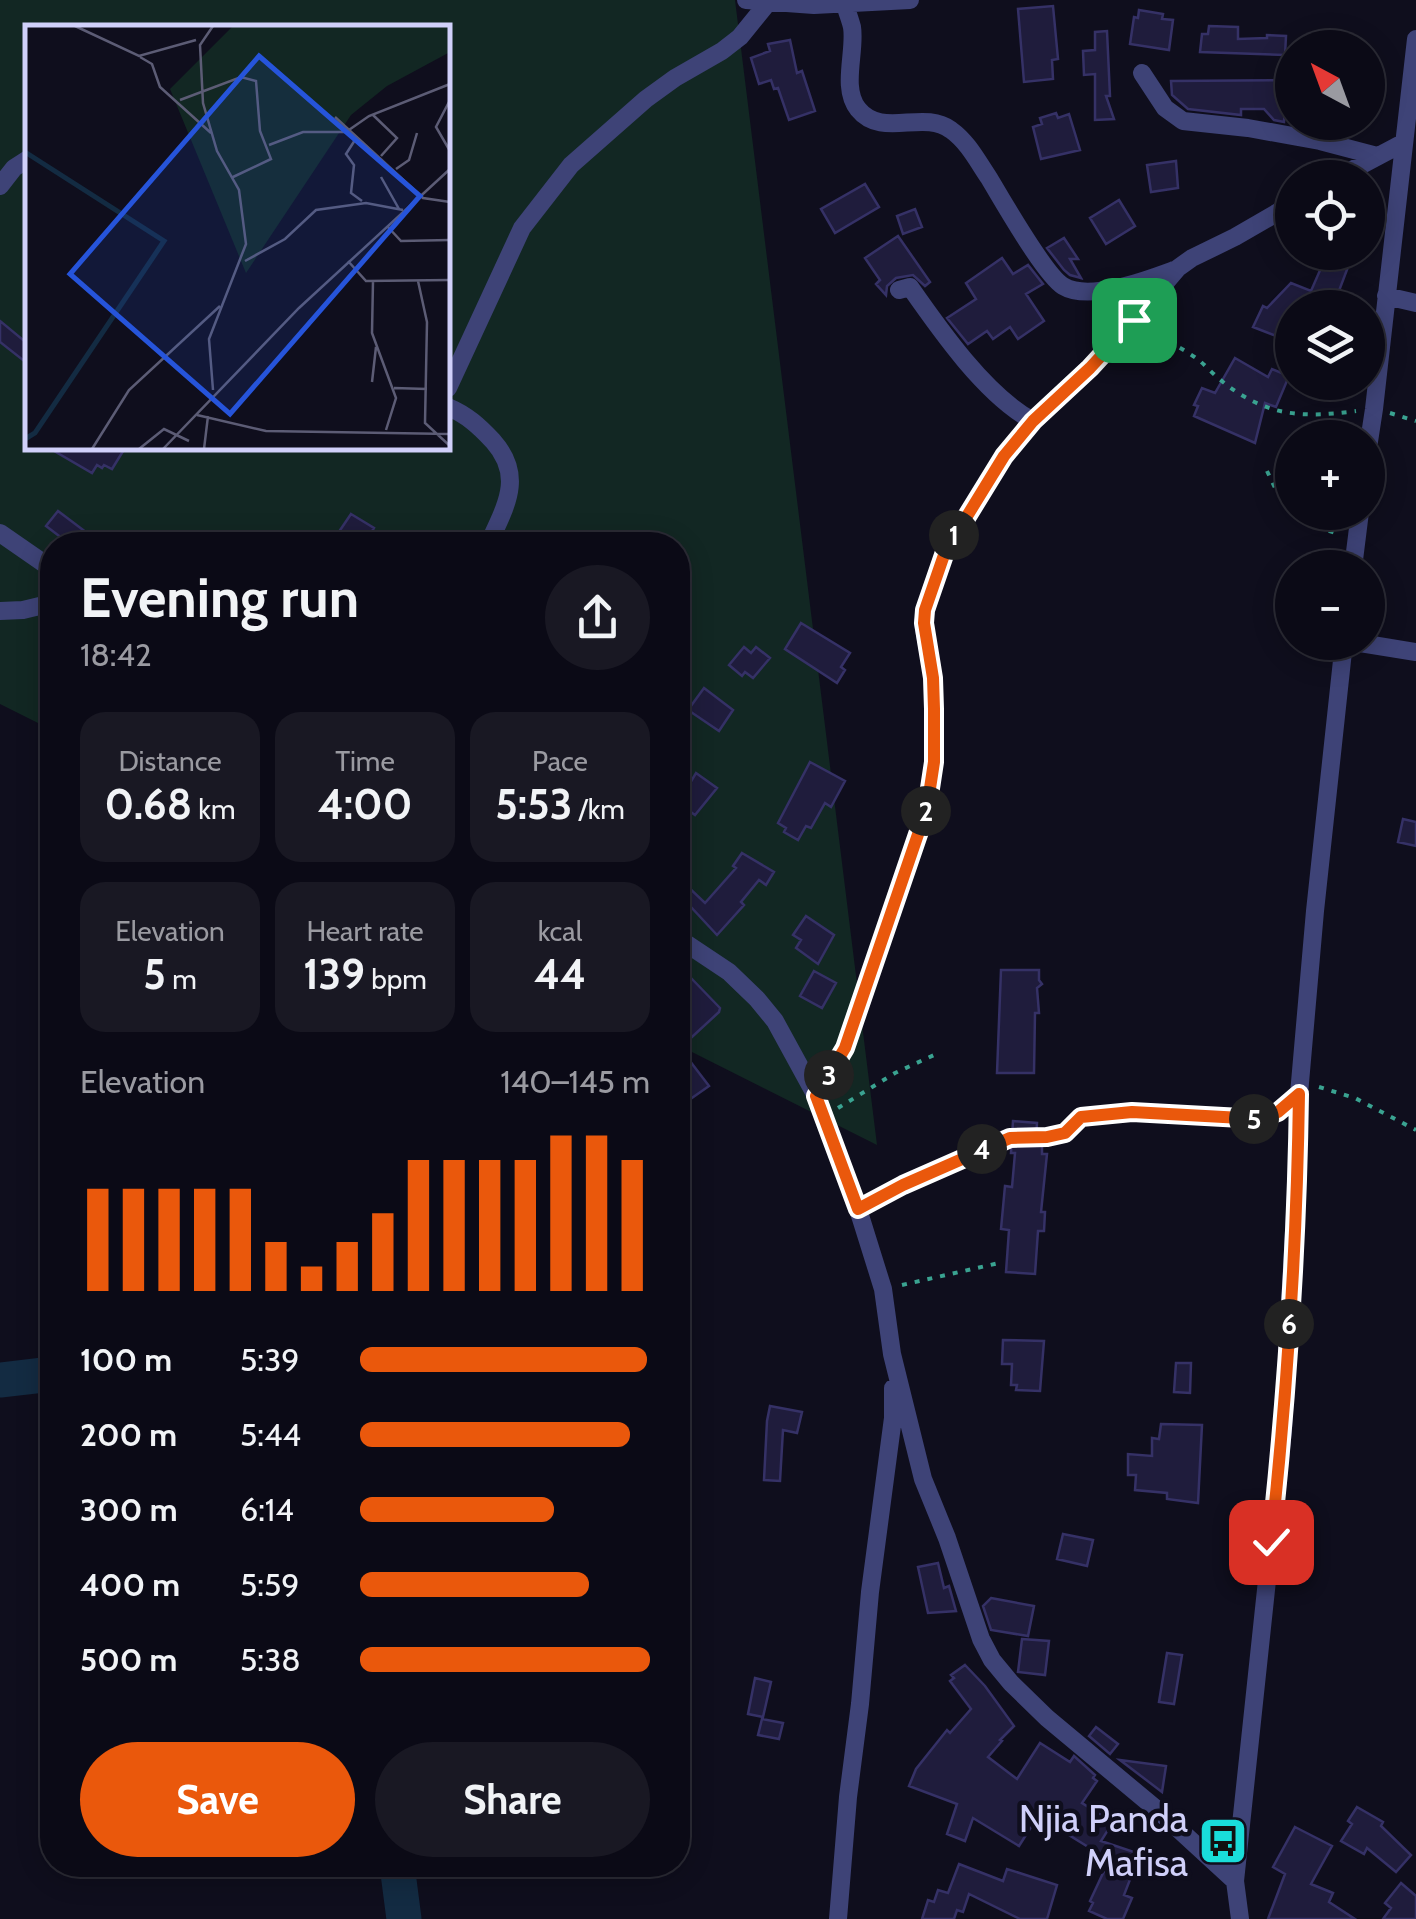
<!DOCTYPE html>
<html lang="en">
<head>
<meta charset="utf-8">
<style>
	body { margin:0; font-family:Cabin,sans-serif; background:#191823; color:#f1f3f6; height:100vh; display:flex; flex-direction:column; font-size:38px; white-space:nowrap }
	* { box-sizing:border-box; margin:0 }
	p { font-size:32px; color:#9a9aa1 }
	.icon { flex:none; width:55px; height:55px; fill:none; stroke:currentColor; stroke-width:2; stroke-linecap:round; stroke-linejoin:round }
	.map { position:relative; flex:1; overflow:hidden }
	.side { position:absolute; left:40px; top:532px; width:650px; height:1345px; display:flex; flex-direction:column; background:#0b0a16; border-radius:40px; box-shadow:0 5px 25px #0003,0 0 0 2px #2b2b35 }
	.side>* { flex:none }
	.needle { width:65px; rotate:319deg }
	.tools { position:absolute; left:1275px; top:30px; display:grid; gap:20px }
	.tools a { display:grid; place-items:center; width:110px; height:110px; border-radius:50%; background:#0b0a16; box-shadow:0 5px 25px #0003,0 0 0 2px #2b2b35; font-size:50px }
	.pin { position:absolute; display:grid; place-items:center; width:85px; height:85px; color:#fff; margin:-42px; border-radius:20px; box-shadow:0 5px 15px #0006 }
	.km { position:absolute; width:50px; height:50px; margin:-25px; border-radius:50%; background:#222; color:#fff; font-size:28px; line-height:50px; text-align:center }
	.round { display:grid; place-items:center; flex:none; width:105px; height:105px; border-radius:52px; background:#191823 }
	.head { display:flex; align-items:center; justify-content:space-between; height:170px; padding:0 40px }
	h1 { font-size:55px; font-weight:700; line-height:75px }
	.stats { display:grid; grid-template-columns:repeat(3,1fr); gap:15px; height:170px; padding:10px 40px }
	.stats div { display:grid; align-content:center; border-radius:25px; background:#191823; text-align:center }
	.stats b { font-size:42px; font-weight:700 }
	.stats small { font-size:28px; font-weight:400 }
	.stats p { font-size:28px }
	.chart { height:280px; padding:20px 40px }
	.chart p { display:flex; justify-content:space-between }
	.chart svg { width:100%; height:180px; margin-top:10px; stroke:#ea580c; stroke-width:6 }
	.cta { display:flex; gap:20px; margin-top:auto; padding:20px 40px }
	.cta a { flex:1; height:115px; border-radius:60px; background:#ea580c; color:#fff; font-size:40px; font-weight:700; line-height:115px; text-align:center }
	.cta a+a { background:#191823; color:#f1f3f6 }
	ul { padding:0 40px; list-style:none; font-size:32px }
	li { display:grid; grid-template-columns:160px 120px 1fr; align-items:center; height:75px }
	li i { height:25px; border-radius:12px; background:#ea580c }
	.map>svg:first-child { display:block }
</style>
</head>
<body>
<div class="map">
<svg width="1416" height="1919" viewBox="0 0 1416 1919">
	<rect width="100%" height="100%" fill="#0f0e1d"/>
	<path fill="#122723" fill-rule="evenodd" d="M0,0H735L877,1145L678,1045V545H52V730L0,704ZM28,28H448V448H28Z"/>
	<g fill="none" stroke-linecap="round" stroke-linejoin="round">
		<path stroke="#132b42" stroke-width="35" d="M0,1380L52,1374
			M397,1865L404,1919"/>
	</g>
	<path fill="#1f1c3c" stroke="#353166" stroke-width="2.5" d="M1053,6L1058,59L1052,60L1053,79L1024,82L1018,9Z
		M1139,10L1163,14L1162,19L1173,20L1169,50L1130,44L1134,17L1138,18Z
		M1209,26L1238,27V39L1267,38V35L1286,36L1285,55L1200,52L1202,34H1208Z
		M1107,31L1110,96H1106L1114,119L1095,120V74L1084,75L1083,51L1095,50V32Z
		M790,40L797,73L802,71L815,111L789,120L778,88L774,89L771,80L759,84L751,58L770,51L768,44Z
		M1287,80L1284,122L1274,120L1264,109H1241V115L1188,109L1172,95L1171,81Z
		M1056,113L1058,118L1069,114L1080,150L1041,159L1033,127L1042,124L1040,118Z
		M1176,161L1178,188L1151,192L1147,165Z
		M865,184L879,207L835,233L821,209Z
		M1119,200L1135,226L1106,244L1090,218Z
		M915,209L922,227L903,234L897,216Z
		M898,236L930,282L925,286L913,275L896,278L887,286L886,295L876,284L880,280L865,258Z
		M1064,238L1078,259H1070L1081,278L1070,275L1064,270L1047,248Z
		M1328,252H1349L1347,257L1351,259L1337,296L1365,308H1292V342L1253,327L1263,306L1267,308L1291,283L1311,291Z
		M1002,258L1013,274L1028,265L1043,284L1026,294L1044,321L1018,339L1010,327L993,339L987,331L968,344L947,318L976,299L966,283Z
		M0,321L28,344V364L0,342Z
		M1235,358L1268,377L1272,369L1289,376L1276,407L1265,403L1255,443L1194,416L1198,406L1194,405L1202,388L1215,393Z
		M49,448H125L112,469L104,465L102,468L97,465L92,473Z
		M58,511L103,545H71L46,526Z
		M351,514L374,528L364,545H330Z
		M801,623L850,653L841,667L845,670L837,683L785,649Z
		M744,647L751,653L756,647L770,658L753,678L745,672L742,676L729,665Z
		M704,688L733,710L719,731L688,710Z
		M810,762L845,781L831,807L825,803L811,828L806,826L798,840L784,832L786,828L778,823Z
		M696,773L717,788L695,815L678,803Z
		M1403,819L1416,822V846L1398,842Z
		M742,853L774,872L766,885L759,880L741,902L744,905L717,935L678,893V888L683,882L705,903L736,868L733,866Z
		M806,916L834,935L818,964L796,948L801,940L793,935Z
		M1001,970H1039V980L1042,984L1037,988L1039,1013H1035L1034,1073H997Z
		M814,971L836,983L822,1008L800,996Z
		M691,978L720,1008L719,1012L680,1048L709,1086L689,1100L678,1085V989Z
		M1013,1121L1037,1123L1036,1141H1042V1154H1047L1041,1212H1045L1044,1231H1038L1035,1274L1006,1272L1009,1230L1001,1229L1005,1186L1012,1187L1015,1153H1011Z
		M1003,1340L1044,1341L1040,1391L1016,1390L1017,1385H1011L1012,1364H1002Z
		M1176,1363H1191L1190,1393L1174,1392Z
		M770,1406L802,1412L797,1433L783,1430L780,1481L764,1480L767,1421Z
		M1161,1424L1202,1425L1198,1503L1167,1499V1493L1135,1490L1136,1475H1128V1454L1152,1456V1438L1159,1439Z
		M1063,1534L1093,1540L1087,1566L1057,1559Z
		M938,1563L944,1588L949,1586L956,1611L928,1613L918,1567Z
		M991,1598L1034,1606L1028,1636L991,1630L983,1606Z
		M1022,1639L1049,1641L1045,1675L1018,1672Z
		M1167,1653L1182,1655L1174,1704L1159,1702Z
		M965,1665L985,1686L1014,1726L1000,1740L1002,1741L988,1757L1017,1779L1040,1743L1070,1762L1074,1756L1095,1775L1093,1778L1097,1781L1082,1803L1113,1822L1101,1841L1137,1853L1132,1874L1038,1816L1019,1846L973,1818L965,1841L947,1834L957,1804L909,1786L916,1769L947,1730L950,1733L971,1709L950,1681L954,1678L951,1675Z
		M755,1678L771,1682L763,1717L748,1714Z
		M762,1719L783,1723L779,1739L758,1735Z
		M1096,1727L1118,1744L1110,1754L1089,1736Z
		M1120,1760L1166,1766L1162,1792Z
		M1357,1807L1383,1822L1381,1826L1411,1855L1396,1872L1367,1848L1364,1854L1341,1841L1352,1824L1348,1821Z
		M1295,1827L1332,1846L1311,1884L1333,1893L1329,1902L1355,1919H1268L1285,1874L1273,1867Z
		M959,1864L1003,1881L1007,1869L1057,1885L1047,1919H1020L969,1894L963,1912L957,1910L954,1919H922L928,1900L934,1902L938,1890L948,1893Z
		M1104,1871L1131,1877L1124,1895L1132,1898L1123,1919H1107L1089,1911L1093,1903L1090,1901Z
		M1401,1883L1416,1896V1919H1383L1391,1908L1385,1903Z"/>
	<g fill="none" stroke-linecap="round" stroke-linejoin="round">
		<path stroke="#3aa391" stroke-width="4" stroke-dasharray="5 8" stroke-linecap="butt" d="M1146,328C1163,339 1186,350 1200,361C1208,368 1215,376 1223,382C1267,417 1303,418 1356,411
			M1390,413L1416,421
			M1267,471L1276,490L1292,508
			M1296,512L1306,523L1338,534
			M1319,1087L1355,1098L1416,1130
			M838,1108L895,1073L934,1055
			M876,1200L1010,1138L1047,1137L1065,1133L1081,1117L1132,1112L1260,1119L1282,1109
			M902,1285L999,1263"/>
		<path stroke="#3e4377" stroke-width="18" d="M746,0L814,5L910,0
			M845,4C847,12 850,19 852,27C856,51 841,88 858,109C882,139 923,109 951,130C968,142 978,162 989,178C1002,200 1045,275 1063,286C1089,302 1147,280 1174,270
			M1142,73L1165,108L1183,121L1248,128L1320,141L1377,156
			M1337,178L1403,143
			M0,186L14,168L28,159
			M899,290L910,287C940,330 986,396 1033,421
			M1386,296L1416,303
			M448,388L522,228L571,165L646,99L675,78L722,51L740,37L770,0
			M448,407C467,415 479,426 493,441C525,477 505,507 488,545
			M1368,448L1374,409L1416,39
			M0,533L52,569
			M1353,568L1360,512
			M0,611L23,610L52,603
			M1354,642L1416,652
			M678,938L729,972L757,999L775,1021L816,1096L858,1209L883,1289L892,1354L923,1479L947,1538L981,1639L992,1660L1011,1683L1047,1718L1161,1813L1235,1881
			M816,1096L845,1048L927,808L934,763L933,709V679L923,623L930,594L945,551L1004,456L1033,421L1109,349L1178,268L1192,258L1235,237L1292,204
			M838,1919L848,1797L860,1704L870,1592L893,1418V1388
			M1240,1919L1235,1881L1283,1430L1298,1159L1299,1094L1315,911L1344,642"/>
	</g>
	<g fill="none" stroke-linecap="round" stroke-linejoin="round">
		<g stroke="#fff" stroke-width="20">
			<path id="route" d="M1134,320L1090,368L1033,421L1004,456L945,552L925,610L924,623L933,678L934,709V762L927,808L845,1048L816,1096L858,1209L903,1185L1010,1138L1047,1137L1065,1133L1081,1117L1132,1112L1260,1119L1278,1112L1299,1094C1297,1244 1287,1394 1271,1542"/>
		</g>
		<use href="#route" stroke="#ea580c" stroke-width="12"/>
	</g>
	<defs>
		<g id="bus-square" transform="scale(2.5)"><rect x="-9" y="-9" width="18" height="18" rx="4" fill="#19ddda" stroke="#0f0e1d"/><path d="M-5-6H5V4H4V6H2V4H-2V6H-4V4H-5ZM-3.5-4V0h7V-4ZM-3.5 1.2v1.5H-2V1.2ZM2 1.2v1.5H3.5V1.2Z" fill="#111"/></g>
	</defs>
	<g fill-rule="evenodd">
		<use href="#bus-square" x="1223" y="1841"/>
	</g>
	<g text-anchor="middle" stroke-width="9" stroke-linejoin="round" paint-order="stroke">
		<g font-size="38" fill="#d0d0fa" stroke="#0f0e1d" text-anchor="end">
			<text x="1188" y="1832">Njia Panda<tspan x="1188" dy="44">Mafisa</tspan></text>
		</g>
	</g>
	<g transform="translate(25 25)">
		<rect width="425" height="425" fill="#0f0e1d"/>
		<path d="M208,1H425V27L362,61L326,90L221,248L145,64Z" fill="#122723"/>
		<path fill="none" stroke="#132b42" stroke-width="5" d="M0,127L139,216L10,408L0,414"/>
		<path fill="none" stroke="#5c5c75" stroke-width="2.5" d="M50,1L114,31L171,15M188,1L175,20L178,78L192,126L214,165L221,219L184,314L188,365M115,32L127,39L135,62L186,108M155,75L216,52L231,56L235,106L246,134L208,152M425,75L411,102L425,126M348,90L372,113L356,131M310,92L398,173L425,177M330,115L321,129L329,140L326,168L337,176M244,120L278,107H321L344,91L425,59M371,144L384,135L392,108M356,152L374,184M362,201L376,216L425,215M220,236L260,214L291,185L341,178L378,185M323,236L341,256L425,255M348,256L347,308L371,373L361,405M393,256L402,297L400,398L425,421M347,357L351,322M369,363L402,364M172,390L241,406L425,409M67,424L104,365L195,281M114,424L139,404L164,416M138,424L274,283L425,144M179,424L183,391"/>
		<path fill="#2654da" fill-opacity="0.15" stroke="#2654da" stroke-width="5" d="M234,31L395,171L205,389L45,249Z"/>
		<rect width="425" height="425" fill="none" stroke="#d0d0fa" stroke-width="5"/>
	</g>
</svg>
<div class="tools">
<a><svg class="needle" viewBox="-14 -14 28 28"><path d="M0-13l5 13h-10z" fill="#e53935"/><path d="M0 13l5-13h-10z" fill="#9a9aa1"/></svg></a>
<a><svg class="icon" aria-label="locate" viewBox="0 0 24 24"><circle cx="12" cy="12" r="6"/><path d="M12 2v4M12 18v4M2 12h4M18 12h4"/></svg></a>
<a><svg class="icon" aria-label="layers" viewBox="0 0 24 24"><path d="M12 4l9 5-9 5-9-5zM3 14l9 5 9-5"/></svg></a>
<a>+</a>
<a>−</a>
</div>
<div class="pin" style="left:1134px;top:320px;background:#1e9e55"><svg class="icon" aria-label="arrive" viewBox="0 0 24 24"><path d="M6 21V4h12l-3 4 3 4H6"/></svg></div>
<div class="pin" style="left:1271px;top:1542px;background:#d93025"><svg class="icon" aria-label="check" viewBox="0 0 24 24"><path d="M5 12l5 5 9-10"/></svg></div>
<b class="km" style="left:954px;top:535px">1</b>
<b class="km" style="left:926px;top:811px">2</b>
<b class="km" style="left:829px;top:1075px">3</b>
<b class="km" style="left:982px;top:1149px">4</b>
<b class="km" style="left:1254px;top:1119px">5</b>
<b class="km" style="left:1289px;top:1324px">6</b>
<section class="side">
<div class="head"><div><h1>Evening run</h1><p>18:42</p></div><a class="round"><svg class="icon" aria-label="share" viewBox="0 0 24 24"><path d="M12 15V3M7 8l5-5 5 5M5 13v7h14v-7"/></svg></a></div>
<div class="stats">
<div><p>Distance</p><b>0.68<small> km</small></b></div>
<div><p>Time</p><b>4:00</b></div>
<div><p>Pace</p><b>5:53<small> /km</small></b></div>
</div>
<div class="stats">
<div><p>Elevation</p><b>5<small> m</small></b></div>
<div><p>Heart rate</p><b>139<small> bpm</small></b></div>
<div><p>kcal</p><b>44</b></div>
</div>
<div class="chart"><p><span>Elevation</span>140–145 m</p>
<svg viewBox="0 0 160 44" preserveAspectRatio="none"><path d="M5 44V19M15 44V19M25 44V19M35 44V19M45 44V19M55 44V32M65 44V38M75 44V32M85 44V25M95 44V12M105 44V12M115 44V12M125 44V12M135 44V6M145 44V6M155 44V12"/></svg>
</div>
<ul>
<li><b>100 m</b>5:39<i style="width:99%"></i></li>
<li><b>200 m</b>5:44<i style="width:93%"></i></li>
<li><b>300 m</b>6:14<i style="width:67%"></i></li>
<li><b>400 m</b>5:59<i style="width:79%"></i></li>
<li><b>500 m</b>5:38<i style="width:100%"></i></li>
</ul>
<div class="cta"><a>Save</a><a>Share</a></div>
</section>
</div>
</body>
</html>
